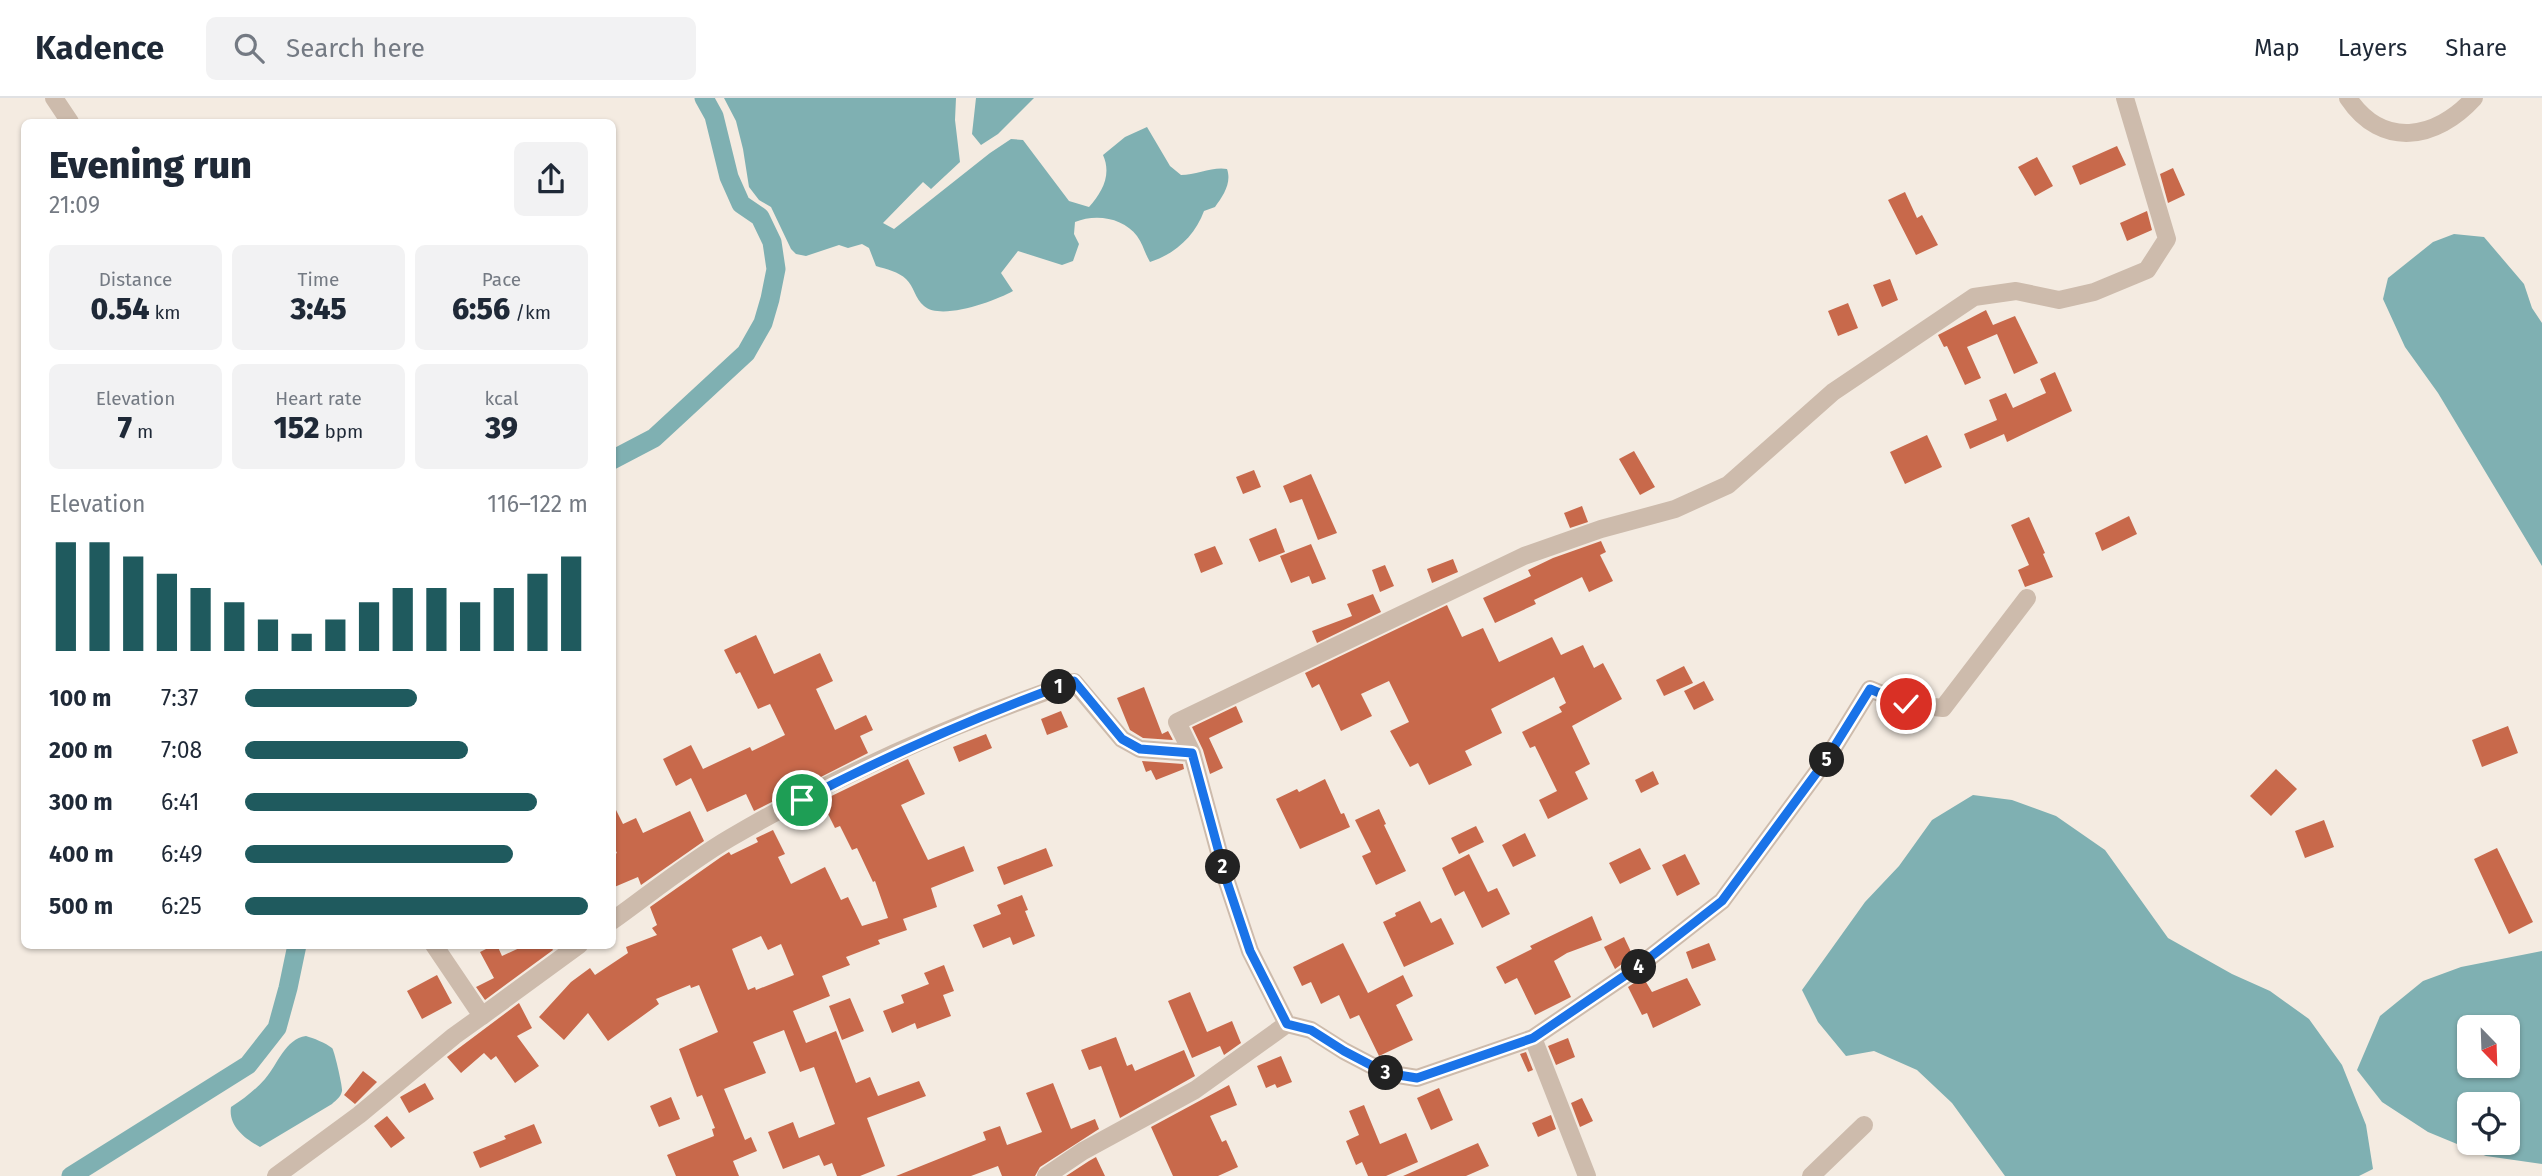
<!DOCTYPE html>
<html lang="en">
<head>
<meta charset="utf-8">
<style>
	body { margin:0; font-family:"Fira Sans",sans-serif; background:#f2f2f3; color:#1f2937; height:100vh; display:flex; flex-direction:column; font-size:26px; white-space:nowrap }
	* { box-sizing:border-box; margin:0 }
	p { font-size:23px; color:#747a83 }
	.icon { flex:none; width:38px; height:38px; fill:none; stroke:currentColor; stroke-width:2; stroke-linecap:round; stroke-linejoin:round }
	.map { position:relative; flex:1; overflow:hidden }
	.panel { position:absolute; left:21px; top:21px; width:595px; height:830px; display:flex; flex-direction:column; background:#fff; border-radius:10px; box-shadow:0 2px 5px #0004 }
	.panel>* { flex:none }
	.needle { width:46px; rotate:157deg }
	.buttons { position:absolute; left:2457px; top:917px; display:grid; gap:14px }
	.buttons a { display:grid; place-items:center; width:63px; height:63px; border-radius:10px; background:#fff; box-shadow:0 2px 5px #0004; font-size:35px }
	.pin { position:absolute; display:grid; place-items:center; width:60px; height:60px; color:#fff; margin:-30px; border:4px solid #fff; border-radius:50%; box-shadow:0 2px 7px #0007 }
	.km { position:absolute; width:35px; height:35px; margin:-18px; border-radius:50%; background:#222; color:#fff; font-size:19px; line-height:35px; text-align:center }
	.round { display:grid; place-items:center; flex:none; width:74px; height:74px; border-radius:10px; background:#f2f2f3 }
	.head { display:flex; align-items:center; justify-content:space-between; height:119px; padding:0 28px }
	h1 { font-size:38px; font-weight:800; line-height:52px }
	.stats { display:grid; grid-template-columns:repeat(3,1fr); gap:10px; height:119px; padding:7px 28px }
	.stats div { display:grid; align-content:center; border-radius:10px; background:#f2f2f3; text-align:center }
	.stats b { font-size:30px; font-weight:800 }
	.stats small { font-size:19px; font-weight:400 }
	.stats p { font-size:19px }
	.chart { height:196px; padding:14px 28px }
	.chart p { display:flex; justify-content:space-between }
	.chart svg { width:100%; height:126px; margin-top:7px; stroke:#1f5a5e; stroke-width:6 }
	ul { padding:0 28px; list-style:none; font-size:23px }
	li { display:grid; grid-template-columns:112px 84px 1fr; align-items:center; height:52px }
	li i { height:18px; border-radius:9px; background:#1f5a5e }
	header { display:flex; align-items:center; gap:42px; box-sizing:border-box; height:98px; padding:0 35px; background:#fff; border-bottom:2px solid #e0e1e3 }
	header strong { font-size:33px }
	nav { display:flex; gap:38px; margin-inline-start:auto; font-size:24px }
	.search { width:490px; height:63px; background:#f2f2f3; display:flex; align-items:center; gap:18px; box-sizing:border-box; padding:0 24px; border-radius:10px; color:#747a83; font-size:26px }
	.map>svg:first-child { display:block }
</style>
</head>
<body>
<header>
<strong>Kadence</strong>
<div class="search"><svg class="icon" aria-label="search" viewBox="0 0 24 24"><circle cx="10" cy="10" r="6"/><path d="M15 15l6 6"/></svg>Search here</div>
<nav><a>Map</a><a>Layers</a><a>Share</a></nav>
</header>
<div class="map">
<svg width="2542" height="1078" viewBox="0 0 2542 1078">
	<rect width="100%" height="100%" fill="#f4ebe1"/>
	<path fill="#7fb0b2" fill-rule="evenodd" d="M724,0H956L955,22L960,64L931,91L923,84L883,125L894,131L990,55L1011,41L1023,42L1069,103L1089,109C1102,94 1112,77 1103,57L1125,39L1147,29L1170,68L1181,77C1196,77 1214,68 1227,71C1232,85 1223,98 1215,109L1204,113C1195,138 1175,156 1150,164C1145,156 1143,146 1137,138C1124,120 1096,115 1075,124L1074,136L1079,146L1073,163L1062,167L1018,153L1001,175L1013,193C995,203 941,223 924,208C915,201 914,188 906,181C899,174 886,171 876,168L869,150L862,146L848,150L839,147L806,158L796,156L791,151L771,109L759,102L749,89L743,51L736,23Z
		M976,0H1034L998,36L981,47L972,36Z
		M2454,136L2484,139L2524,186L2532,210L2542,225V468L2438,295L2405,249L2383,201L2388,180L2433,144Z
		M1973,697L2012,702L2056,718L2105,752L2168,840L2232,876L2270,893L2309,921L2342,967L2366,1027L2373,1071L2359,1078H2005L1952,1005L1917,972L1874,953L1846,958L1818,924L1802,892L1865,804L1899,768L1932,722Z
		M2542,853V1066L2486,1058L2428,1034L2382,1004L2357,972L2380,918L2423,883L2461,869ZM2469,929H2508V968H2469ZM2469,1006H2508V1045H2469Z
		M306,938C313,940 326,945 332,950C334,951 343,990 342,993C341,999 336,1002 332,1006L260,1049C245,1041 228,1028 231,1009C244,1001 255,992 265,981C278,966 285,941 306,938Z"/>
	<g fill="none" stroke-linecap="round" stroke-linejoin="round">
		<path stroke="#7fb0b2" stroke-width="19" d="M612,362L654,340L746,255L763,225L770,201L776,171L772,144L760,119L741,106L729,79L714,18L704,0
			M71,1078L248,967L277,930L288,890L297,847"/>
	</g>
	<path fill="#c8694b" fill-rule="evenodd" d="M2117,48L2126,67L2080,87L2072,68Z
		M2037,59L2053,88L2035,98L2018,69Z
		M2173,70L2185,97L2168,105L2160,76Z
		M1905,94L1917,120L1922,117L1938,147L1916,157L1888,102Z
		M2147,113L2152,132L2127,143L2120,125Z
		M1890,181L1898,202L1882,209L1873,187Z
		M1848,205L1858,230L1838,238L1828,213Z
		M1986,212L1993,227L2015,218L2038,265L2014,276L1997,236L1967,249L1981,280L1965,287L1947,248L1944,249L1938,237Z
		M2055,274L2072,313L2007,344L2004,336L1970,351L1964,336L1997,322L1989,302L2006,295L2013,310L2046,295L2040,281Z
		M1927,337L1942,369L1905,386L1890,354Z
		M1634,353L1655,389L1640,397L1619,361Z
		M1254,372L1261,389L1243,396L1236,379Z
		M1311,376L1337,435L1318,442L1302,401L1290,405L1283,388Z
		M1582,408L1588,424L1570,430L1564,415Z
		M2129,418L2137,436L2102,453L2095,435Z
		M2029,419L2045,455L2043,456L2053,479L2025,489L2018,472L2029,467L2011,427Z
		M1276,430L1285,454L1259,464L1249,441Z
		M1601,443L1606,454L1600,457L1613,483L1589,494L1582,479L1534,502L1536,506L1495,525L1483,500L1531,478L1528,472L1553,460Z
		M1311,446L1326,481L1312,486L1309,478L1291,485L1280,458Z
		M1215,448L1223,466L1201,475L1194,456Z
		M1453,461L1458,474L1432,485L1427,471Z
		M1385,467L1394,488L1380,494L1372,472Z
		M1373,496L1381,514L1317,545L1312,533L1352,518L1347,506Z
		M1447,507L1462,539L1483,530L1499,564L1552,539L1561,557L1583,547L1594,570L1603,565L1622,601L1572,628L1590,666L1575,674L1588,701L1548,721L1539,702L1557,693L1535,648L1530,650L1522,634L1562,614L1559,609L1566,605L1554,579L1491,611L1502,635L1465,653L1472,667L1429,687L1418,665L1410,669L1390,633L1409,624L1389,583L1361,596L1372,618L1341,633L1319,586L1312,590L1305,575Z
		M756,537L774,576L820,555L833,583L816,591L835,632L866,617L873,632L860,638L868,655L754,713L746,696L707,714L691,680L676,688L663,661L691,647L703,671L750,649L752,653L785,637L770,606L758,611L740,574L736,576L724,552Z
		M1684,568L1693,585L1664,598L1656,582Z
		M1704,583L1714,602L1694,612L1684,593Z
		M1144,589L1162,636L1168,633L1173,642L1143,640L1130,632L1117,600Z
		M1236,608L1243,624L1209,640L1223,670L1210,676L1203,652L1192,629Z
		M1061,613L1068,629L1047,637L1041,621Z
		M2508,628L2518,655L2482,669L2472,642Z
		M986,636L992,650L959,664L953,649Z
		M908,661L925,696L901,707L928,762L964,748L974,773L931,790L937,809L903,821L907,832L878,842L880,846L846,859L850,867L822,878L830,898L793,913L806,945L836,933L856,985L870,979L878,998L919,983L926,998L867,1020L885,1068L860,1078H837L832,1065L824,1068L819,1057L783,1071L768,1034L793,1024L799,1040L835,1026L814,969L800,974L784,932L753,944L766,975L724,991L745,1042L751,1039L757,1053L733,1063L739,1078H676L667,1057L714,1038L712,1031L715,1030L702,997L697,999L679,951L718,934L699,887L691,890L690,887L656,901L659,906L608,943L588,915L564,942L539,919L571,884L590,870L595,877L628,855L626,849L657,837L652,830L657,827L650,809L721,759L729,754L731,757L758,744L756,740L773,732L785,756L778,759L791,786L825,769L841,802L848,799L862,828L888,820L875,783L873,784L857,750L852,752L840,728L835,730L827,714L823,716L817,705ZM761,838L768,852L781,846L794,877L756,892L755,889L748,892L732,851Z
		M1142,663L1183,666L1184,671L1156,682L1151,672L1146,674Z
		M2276,671L2297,691L2271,718L2250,698Z
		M1653,673L1659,686L1641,695L1635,682Z
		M1325,681L1341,716L1344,715L1350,729L1300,751L1276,701L1297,691L1299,694Z
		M612,704L623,726L636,720L643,735L690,713L704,743L641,787L638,779L612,790V758L617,755L612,745Z
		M1379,711L1386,726L1384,727L1406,773L1376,787L1362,758L1371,754L1355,722Z
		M2324,722L2334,749L2305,760L2295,733Z
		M1476,728L1484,744L1459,756L1451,740Z
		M1525,735L1536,758L1513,769L1502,747Z
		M1046,750L1053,768L1004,787L997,769Z
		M1640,750L1651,771L1620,786L1609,765Z
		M2497,750L2533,824L2509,836L2474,761Z
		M1469,756L1488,794L1497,790L1510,816L1482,830L1464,793L1455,798L1442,770Z
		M1685,756L1700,786L1677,798L1662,767Z
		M1022,797L1028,812L1025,813L1035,838L1013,847L1010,839L983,850L973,827L1001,816L997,807Z
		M1420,803L1431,825L1441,820L1454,846L1404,869L1383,824L1396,818L1395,815Z
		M1592,818L1602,842L1567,855L1554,863L1571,899L1535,917L1517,880L1505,886L1496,869L1532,851L1530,848Z
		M1624,839L1633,858L1615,871L1604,849Z
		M1343,845L1368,895L1403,877L1413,898L1396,907L1413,942L1379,958L1359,917L1350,921L1339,897L1321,906L1311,884L1302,888L1293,869Z
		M1709,845L1716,862L1692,871L1686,854Z
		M494,847H497L502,858L526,847H550L553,852L485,902L476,889L494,880L480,854Z
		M944,867L954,893L943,897L951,918L917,931L915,925L892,935L883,913L904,905L901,897L929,886L924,875Z
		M437,877L452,905L422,921L407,893Z
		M1643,879L1652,894L1687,880L1701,907L1653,930L1647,915L1642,917L1628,889Z
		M1190,894L1207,934L1232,923L1241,945L1224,957L1220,948L1192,960L1168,903Z
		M850,900L864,933L842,942L829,908Z
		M519,905L532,930L517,938L539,968L515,985L496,958L491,962L484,955L461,975L447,959Z
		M1116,939L1127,968L1132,966L1135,973L1184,952L1195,978L1120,1020L1101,968L1089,972L1081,952Z
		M1568,940L1575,959L1556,967L1548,948Z
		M1526,954L1533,972L1528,974L1520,956Z
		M1281,958L1292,984L1277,990L1275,986L1266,990L1257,968Z
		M363,973L377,984L355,1006L344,997Z
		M425,985L434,1001L409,1015L400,999Z
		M1053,985L1071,1031L1095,1021L1099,1031L1040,1069L1035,1078H1002L998,1068L971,1078H896L986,1042L983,1034L1000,1028L1007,1047L1042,1034L1026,995Z
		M1229,987L1237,1007L1210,1018L1222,1044L1226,1042L1238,1069L1218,1078H1173L1151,1029Z
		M1439,990L1453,1022L1431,1032L1417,1000Z
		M671,999L680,1021L659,1029L650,1008Z
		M1582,1000L1593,1023L1580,1029L1571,1005Z
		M1364,1007L1380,1046L1406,1035L1418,1064L1386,1078H1368L1362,1064L1356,1067L1346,1043L1359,1037L1349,1013Z
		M1551,1017L1556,1031L1538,1039L1532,1025Z
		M387,1018L405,1040L391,1050L374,1028Z
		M534,1026L542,1045L480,1070L473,1054L506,1041L504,1038Z
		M1478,1045L1489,1068L1466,1078H1403Z
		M1096,1059L1105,1078H1066L1089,1063Z"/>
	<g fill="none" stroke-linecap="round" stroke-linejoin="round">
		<path stroke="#cdbbac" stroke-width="18" d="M2348,0C2382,51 2436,42 2474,0
			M1192,655L1227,784L1250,853L1287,926L1311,932L1344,953L1386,975L1417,980L1533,940L1587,1078
			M612,823C651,795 689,764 730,740C839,676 955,625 1074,584L1122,641L1140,651L1192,655L1177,624L1524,458L1601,431L1675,411L1728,387L1833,294L1974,199L2016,193L2059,202L2094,194L2147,172L2167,141L2125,0
			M482,918L579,847
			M1533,940L1639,868L1722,803L1826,662L1870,591L1906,606L1943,610L2027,500
			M1046,1078L1083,1053L1195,992L1287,926
			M1811,1078L1864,1027"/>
		<path stroke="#cdbbac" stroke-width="18" d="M54,0L70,24
			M276,1078L359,1017L454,938L482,918L434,847"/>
	</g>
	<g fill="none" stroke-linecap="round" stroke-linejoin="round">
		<g stroke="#fff" stroke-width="14">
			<path id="route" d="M802,702C890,656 980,617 1074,583L1122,641L1140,651L1192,655L1227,784L1250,853L1287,926L1311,932L1344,953L1386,975L1417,980L1533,940L1639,868L1722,803L1826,662L1870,591L1906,606"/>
		</g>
		<use href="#route" stroke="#1a73e8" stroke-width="9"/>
	</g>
</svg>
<div class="buttons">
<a><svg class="needle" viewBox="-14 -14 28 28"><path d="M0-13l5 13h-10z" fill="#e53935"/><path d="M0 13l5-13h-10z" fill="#747a83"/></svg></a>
<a><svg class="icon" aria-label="locate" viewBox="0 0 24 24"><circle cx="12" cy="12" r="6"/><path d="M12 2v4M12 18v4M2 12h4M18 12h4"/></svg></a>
</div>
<div class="pin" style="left:802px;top:702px;background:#1e9e55"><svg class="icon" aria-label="arrive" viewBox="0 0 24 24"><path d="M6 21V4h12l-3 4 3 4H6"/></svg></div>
<div class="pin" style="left:1906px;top:606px;background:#d93025"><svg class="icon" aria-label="check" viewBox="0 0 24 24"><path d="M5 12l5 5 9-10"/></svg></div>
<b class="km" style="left:1059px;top:589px">1</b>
<b class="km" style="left:1223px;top:769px">2</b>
<b class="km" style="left:1386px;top:975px">3</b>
<b class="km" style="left:1639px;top:869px">4</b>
<b class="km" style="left:1827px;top:662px">5</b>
<section class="panel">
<div class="head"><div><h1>Evening run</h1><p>21:09</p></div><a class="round"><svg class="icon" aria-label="share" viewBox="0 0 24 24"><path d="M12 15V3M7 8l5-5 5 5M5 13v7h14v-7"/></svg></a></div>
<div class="stats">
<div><p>Distance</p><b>0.54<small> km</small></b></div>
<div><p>Time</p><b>3:45</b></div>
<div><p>Pace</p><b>6:56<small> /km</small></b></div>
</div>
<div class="stats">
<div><p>Elevation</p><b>7<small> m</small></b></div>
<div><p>Heart rate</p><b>152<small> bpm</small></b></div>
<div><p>kcal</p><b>39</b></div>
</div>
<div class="chart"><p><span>Elevation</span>116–122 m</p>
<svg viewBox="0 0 160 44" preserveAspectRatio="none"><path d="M5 44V6M15 44V6M25 44V11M35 44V17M45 44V22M55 44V27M65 44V33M75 44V38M85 44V33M95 44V27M105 44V22M115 44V22M125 44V27M135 44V22M145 44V17M155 44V11"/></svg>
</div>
<ul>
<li><b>100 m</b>7:37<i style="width:50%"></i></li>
<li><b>200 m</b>7:08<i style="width:65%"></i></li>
<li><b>300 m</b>6:41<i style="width:85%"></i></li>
<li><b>400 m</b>6:49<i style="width:78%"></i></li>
<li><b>500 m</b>6:25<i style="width:100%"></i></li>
</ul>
</section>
</div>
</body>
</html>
